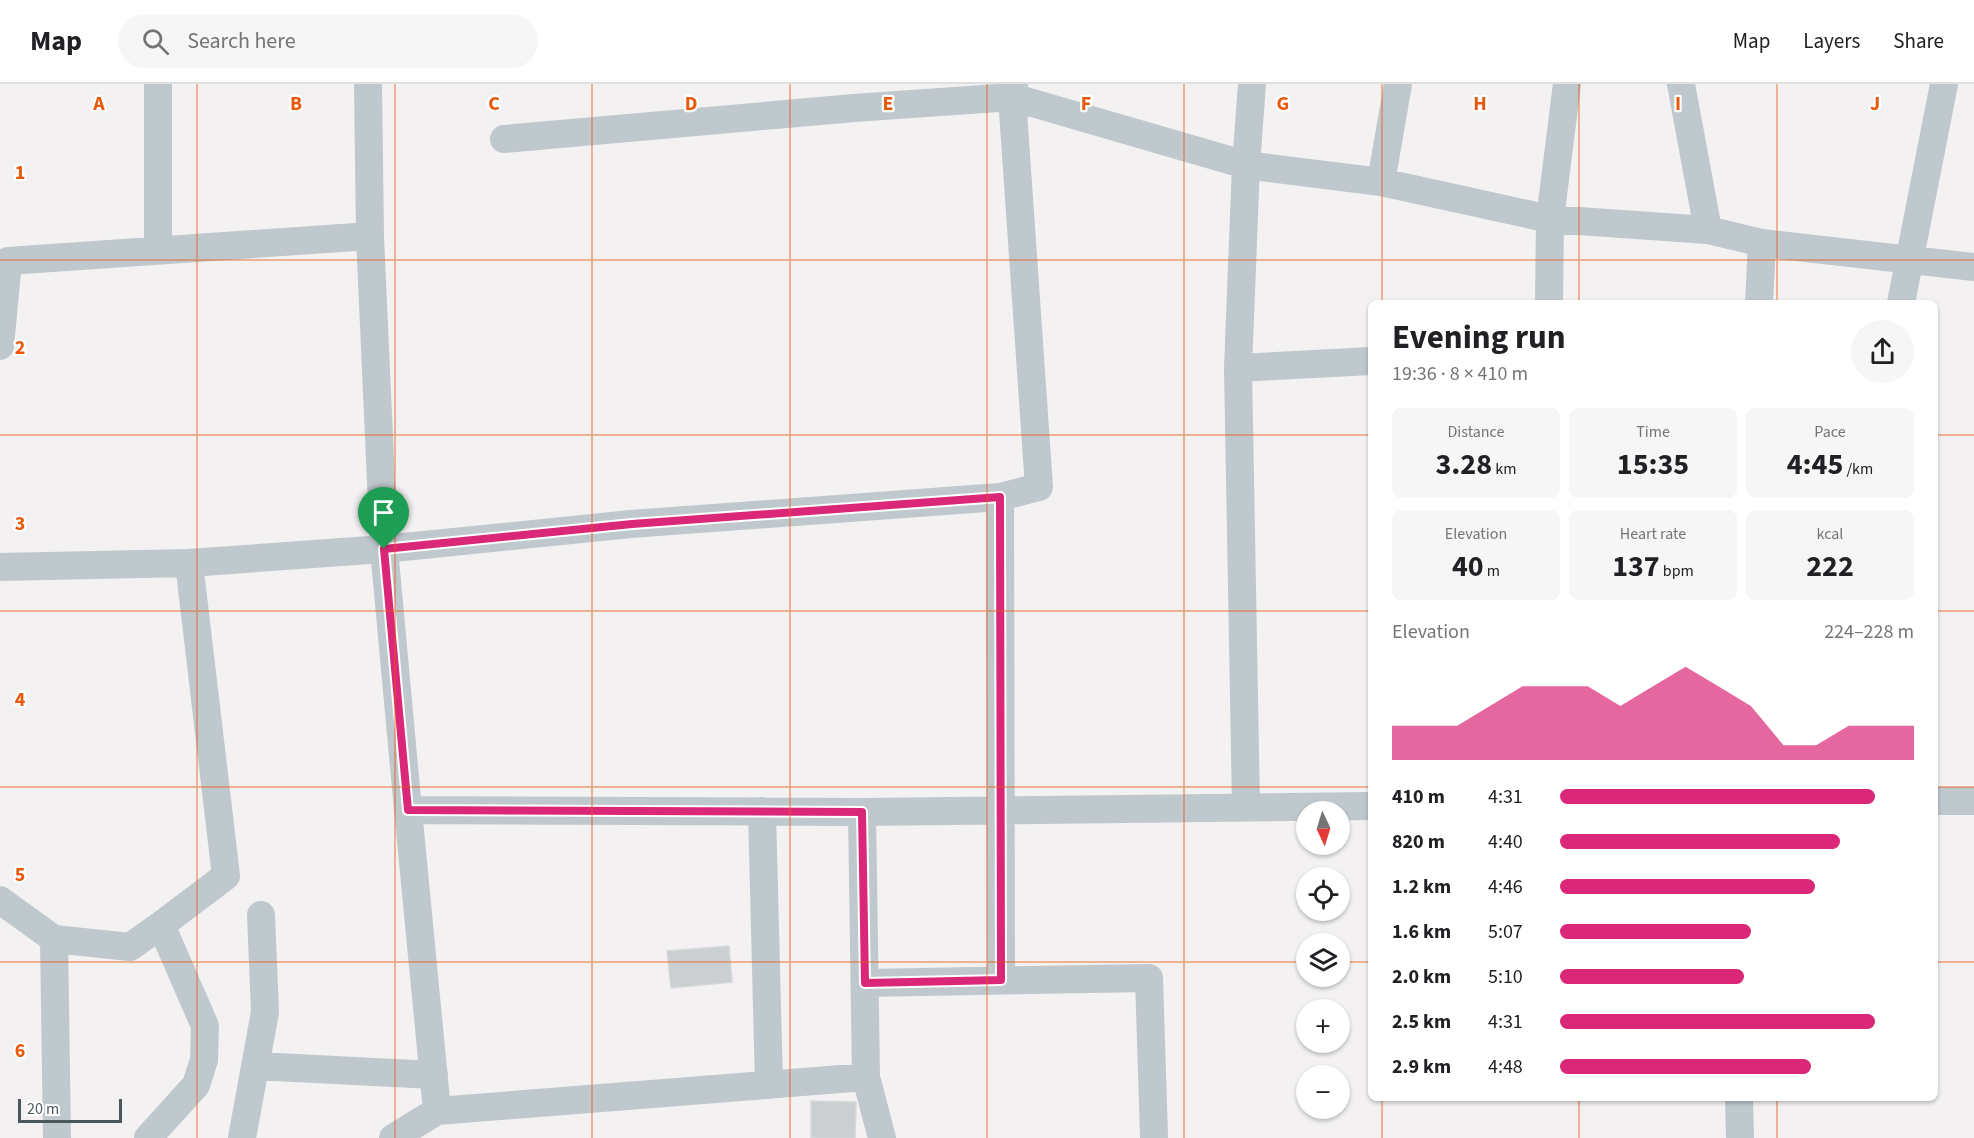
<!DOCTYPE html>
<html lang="en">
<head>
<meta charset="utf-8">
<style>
	body { margin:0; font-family:"Source Sans 3",sans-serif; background:#f6f6f6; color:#202124; height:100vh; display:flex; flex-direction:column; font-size:22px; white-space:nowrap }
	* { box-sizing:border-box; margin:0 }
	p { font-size:20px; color:#757577 }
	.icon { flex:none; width:33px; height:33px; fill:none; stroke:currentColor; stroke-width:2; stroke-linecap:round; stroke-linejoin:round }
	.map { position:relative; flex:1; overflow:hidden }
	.sheet { position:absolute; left:1368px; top:216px; width:570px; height:801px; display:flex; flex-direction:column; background:#fff; border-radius:9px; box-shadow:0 2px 4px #0004 }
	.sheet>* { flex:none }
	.needle { width:39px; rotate:176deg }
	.fabs { position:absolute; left:1296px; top:717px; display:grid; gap:12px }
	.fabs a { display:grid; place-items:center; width:54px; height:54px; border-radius:50%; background:#fff; box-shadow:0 2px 4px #0004; font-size:30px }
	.scale { position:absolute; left:18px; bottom:15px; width:104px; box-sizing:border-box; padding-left:6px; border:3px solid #4a585d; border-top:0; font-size:16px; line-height:21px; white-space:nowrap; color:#4a585d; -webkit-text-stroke:4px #fff; paint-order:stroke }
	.pin { position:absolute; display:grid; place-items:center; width:51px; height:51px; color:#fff; margin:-62px -26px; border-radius:50% 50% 50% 0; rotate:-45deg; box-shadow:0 0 6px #0007 }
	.pin .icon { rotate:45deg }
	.round { display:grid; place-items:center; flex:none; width:63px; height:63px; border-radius:32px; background:#f6f6f6 }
	.summary { display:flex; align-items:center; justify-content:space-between; height:102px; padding:0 24px }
	h1 { font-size:33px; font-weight:700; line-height:45px }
	.figures { display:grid; grid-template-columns:repeat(3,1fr); gap:9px; height:102px; padding:6px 24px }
	.figures div { display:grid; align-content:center; border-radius:9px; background:#f6f6f6; text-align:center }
	.figures b { font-size:30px; font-weight:700 }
	.figures small { font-size:16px; font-weight:400 }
	.figures p { font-size:16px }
	.chart { height:168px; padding:12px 24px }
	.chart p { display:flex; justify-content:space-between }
	.chart svg { width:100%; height:108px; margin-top:6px; fill:#db2777; opacity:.7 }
	ul { padding:0 24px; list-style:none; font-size:20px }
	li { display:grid; grid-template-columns:96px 72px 1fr; align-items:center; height:45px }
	li i { height:15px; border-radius:8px; background:#db2777 }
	header { display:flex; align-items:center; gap:36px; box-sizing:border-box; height:84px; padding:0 30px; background:#fff; border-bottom:2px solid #e0e0e0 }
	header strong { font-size:28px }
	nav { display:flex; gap:33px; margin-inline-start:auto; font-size:21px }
	.search { width:420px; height:54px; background:#f6f6f6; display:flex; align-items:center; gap:15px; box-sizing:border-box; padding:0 21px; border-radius:33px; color:#757577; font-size:22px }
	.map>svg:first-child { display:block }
</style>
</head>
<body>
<header>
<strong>Map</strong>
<div class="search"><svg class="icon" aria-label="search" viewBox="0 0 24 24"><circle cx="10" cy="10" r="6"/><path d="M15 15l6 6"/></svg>Search here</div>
<nav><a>Map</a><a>Layers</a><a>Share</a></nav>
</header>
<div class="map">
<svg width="1974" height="1054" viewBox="0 0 1974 1054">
	<rect width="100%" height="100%" fill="#f3f1f1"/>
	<path fill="#cbcfd2" stroke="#d5d8dc" stroke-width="1.5" d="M729,862L732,898L671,904L667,867Z
		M811,1017L856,1018L855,1054H811Z"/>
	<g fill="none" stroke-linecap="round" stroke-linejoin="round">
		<path stroke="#bec8cd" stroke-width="28" d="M368,0L370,152L384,465L408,726L862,728L1371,722
			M1681,0L1708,146
			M504,55L854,24L1012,13L1246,81L1381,98L1550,135L1708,146L1762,159L1974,183
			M1381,98L1398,0
			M158,166V0
			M1549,219L1550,135L1567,0
			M1759,219L1762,159
			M1901,219L1944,0
			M0,262L8,177L370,152
			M1238,284L1371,277
			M1000,413L1001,895
			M0,483L189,479L384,465L631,440L1000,413L1039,403L1012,13L1014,0
			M1935,717H1974
			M1246,723L1238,284L1246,81L1252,0
			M408,726L437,1027
			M762,727L769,1001
			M862,728L866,993L882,1054
			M0,816L54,855L57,1054
			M54,855L130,863L161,841
			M865,899L1149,894L1154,1052
			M256,982L434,991
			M1739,1014L1740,1054
			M148,1054L196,1001L204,976L205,942L161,841L226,792L189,479
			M242,1054L265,928L261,831
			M393,1054L437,1027L866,993"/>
	</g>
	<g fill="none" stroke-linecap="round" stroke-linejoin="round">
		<g stroke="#fff" stroke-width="12">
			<path id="route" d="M1000,413L1001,896L865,899L862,728L408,726L384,465L632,440Z"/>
		</g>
		<use href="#route" stroke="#db2777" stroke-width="8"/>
	</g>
	<path fill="none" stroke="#e8590c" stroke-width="1.5" stroke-opacity="0.55" d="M197,0V1054M395,0V1054M592,0V1054M790,0V1054M987,0V1054M1184,0V1054M1382,0V219M1579,0V219M1777,0V219M0,176H1974M0,351H1371M1935,351H1974M0,527H1371M1935,527H1974M0,703H1371M1935,703H1974M0,878H1306M1340,878H1371M1935,878H1974M1382,1014V1054M1579,1014V1054M1777,1014V1054"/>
	<g font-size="20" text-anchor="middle" font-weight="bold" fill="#e8590c" stroke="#fff" stroke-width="4.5" stroke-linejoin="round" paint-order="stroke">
		<text x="99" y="26">A</text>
		<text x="296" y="26">B</text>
		<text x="494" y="26">C</text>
		<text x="691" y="26">D</text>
		<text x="888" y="26">E</text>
		<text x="1086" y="26">F</text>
		<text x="1283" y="26">G</text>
		<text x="1480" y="26">H</text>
		<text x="1678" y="26">I</text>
		<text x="1875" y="26">J</text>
		<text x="20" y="95">1</text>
		<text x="20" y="270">2</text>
		<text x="20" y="446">3</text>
		<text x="20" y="622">4</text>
		<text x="20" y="797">5</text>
		<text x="20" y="973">6</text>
	</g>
</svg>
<div class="fabs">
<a><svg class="needle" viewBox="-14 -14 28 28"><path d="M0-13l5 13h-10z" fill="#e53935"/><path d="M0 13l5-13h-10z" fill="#757577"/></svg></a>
<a><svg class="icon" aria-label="locate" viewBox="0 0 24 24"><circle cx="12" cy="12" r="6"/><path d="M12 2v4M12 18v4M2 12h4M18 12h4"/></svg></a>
<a><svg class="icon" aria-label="layers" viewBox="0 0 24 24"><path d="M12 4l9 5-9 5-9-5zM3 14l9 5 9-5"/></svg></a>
<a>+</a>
<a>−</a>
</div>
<div class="scale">20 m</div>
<div class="pin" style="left:384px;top:465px;background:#1e9e55"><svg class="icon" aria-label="arrive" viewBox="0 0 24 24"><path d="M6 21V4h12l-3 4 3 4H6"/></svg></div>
<section class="sheet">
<div class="summary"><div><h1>Evening run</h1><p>19:36 · 8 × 410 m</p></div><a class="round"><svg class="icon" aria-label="share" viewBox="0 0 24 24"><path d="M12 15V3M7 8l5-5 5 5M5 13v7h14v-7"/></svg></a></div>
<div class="figures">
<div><p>Distance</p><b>3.28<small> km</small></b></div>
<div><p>Time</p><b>15:35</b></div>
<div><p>Pace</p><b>4:45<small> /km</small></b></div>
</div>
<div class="figures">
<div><p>Elevation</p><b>40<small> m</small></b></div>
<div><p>Heart rate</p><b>137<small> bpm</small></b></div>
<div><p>kcal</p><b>222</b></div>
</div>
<div class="chart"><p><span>Elevation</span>224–228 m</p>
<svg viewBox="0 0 160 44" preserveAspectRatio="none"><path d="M0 44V30L10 30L20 30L30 22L40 14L50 14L60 14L70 22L80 14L90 6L100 14L110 22L120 38L130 38L140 30L150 30L160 30V44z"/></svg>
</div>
<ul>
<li><b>410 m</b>4:31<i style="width:89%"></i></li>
<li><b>820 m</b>4:40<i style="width:79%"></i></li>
<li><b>1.2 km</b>4:46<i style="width:72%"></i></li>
<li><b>1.6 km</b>5:07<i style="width:54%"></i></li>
<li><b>2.0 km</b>5:10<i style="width:52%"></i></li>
<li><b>2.5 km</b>4:31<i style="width:89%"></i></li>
<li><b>2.9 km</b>4:48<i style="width:71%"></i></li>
</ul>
</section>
</div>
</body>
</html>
